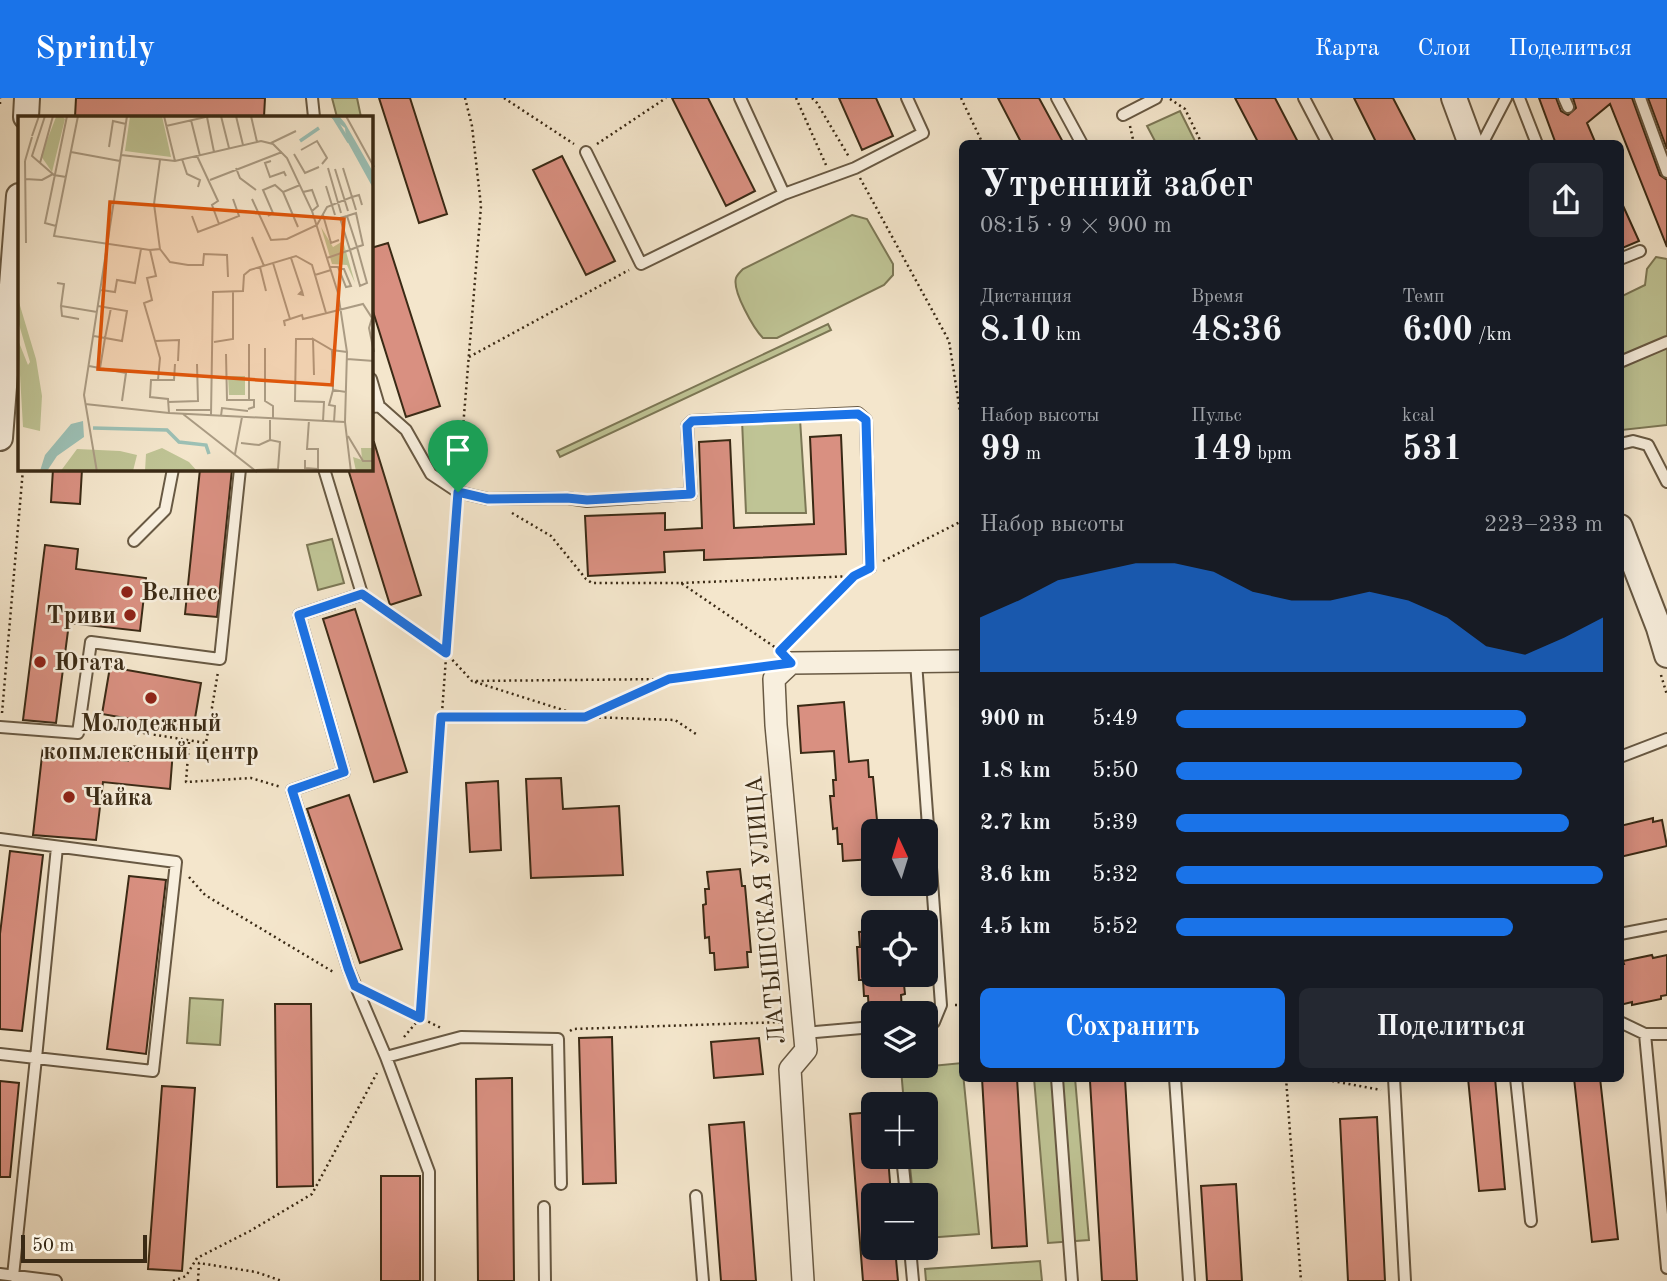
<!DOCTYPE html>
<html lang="ru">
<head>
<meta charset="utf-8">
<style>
	body { margin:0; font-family:"Old Standard TT",serif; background:#242831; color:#f1f3f6; height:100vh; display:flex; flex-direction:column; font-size:26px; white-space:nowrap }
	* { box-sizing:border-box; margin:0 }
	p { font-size:23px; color:#9ea1a6 }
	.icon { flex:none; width:38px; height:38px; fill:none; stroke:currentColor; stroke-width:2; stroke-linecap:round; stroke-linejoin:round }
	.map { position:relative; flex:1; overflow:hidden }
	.drawer { position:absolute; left:959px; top:42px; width:665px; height:942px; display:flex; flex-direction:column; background:#171b24; border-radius:10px; box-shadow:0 4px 18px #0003 }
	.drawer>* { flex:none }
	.needle { width:46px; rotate:356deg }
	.tools { position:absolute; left:861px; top:721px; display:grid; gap:14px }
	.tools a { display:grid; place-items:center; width:77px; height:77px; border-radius:10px; background:#171b24; box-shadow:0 4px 18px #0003; font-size:35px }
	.scale { position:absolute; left:21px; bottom:18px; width:126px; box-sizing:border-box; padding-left:7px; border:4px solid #3a2a15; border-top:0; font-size:19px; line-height:24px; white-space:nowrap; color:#3a2a15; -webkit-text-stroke:5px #f8efde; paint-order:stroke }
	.pin { position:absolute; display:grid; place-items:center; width:60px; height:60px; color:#fff; margin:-72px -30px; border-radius:50% 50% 50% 0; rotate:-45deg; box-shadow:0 0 7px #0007 }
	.pin .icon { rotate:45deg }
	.round { display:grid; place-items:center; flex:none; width:74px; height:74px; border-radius:10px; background:#242831 }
	.overview { display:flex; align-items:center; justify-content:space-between; height:119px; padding:0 21px }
	h1 { font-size:38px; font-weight:600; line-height:52px }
	.figures { display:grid; grid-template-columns:repeat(3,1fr); gap:10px; height:119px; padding:7px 21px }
	.figures div { display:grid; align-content:center }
	.figures b { font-size:35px; font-weight:600 }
	.figures small { font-size:19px; font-weight:400 }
	.figures p { font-size:19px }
	.chart { height:196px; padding:14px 21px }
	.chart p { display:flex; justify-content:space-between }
	.chart svg { width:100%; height:126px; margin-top:7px; fill:#1a73e8; opacity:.7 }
	.action { display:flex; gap:14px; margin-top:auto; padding:14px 21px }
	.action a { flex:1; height:80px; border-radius:10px; background:#1a73e8; color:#fff; font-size:28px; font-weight:600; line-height:80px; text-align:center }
	.action a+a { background:#242831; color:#f1f3f6 }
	ul { padding:0 21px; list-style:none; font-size:23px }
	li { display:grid; grid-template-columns:112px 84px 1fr; align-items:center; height:52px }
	li i { height:18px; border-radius:9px; background:#1a73e8 }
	header { display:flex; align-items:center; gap:42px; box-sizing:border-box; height:98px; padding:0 35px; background:#1a73e8; color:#fff }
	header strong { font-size:33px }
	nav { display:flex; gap:38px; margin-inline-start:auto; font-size:24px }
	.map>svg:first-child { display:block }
</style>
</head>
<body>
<header>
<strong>Sprintly</strong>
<nav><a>Карта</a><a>Слои</a><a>Поделиться</a></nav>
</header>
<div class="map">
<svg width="1667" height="1183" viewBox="0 0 1667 1183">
	<rect width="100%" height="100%" fill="#f4e6cc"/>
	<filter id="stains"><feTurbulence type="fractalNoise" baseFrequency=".00286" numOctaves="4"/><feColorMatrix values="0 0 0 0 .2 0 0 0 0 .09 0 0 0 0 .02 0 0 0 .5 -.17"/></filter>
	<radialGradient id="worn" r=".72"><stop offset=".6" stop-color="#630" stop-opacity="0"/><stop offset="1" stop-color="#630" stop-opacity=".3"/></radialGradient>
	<path fill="#bfc495" stroke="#7c7755" stroke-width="2" d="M332,0H357L361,19H337Z
		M1180,13L1196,45H1156L1147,28Z
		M852,117L867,121L893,166V177L884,187L777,240H763C754,231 732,193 736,180C737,177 740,174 743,171Z
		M1656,159L1667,161V327L1622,332L1620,199L1645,187L1647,171Z
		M828,226L831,232L560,359L557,353Z
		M800,321L806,415H746L742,322Z
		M332,441L344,485L318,492L307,447Z
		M190,900L223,902L220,947L187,945Z
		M962,965L979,1136L926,1140V1097H913L909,1059H926V1006H904L901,971Z
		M1034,980H1075L1089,1142L1048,1145Z
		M1040,1163L1042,1183H926L925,1171Z"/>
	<path fill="#d99081" stroke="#3a2a15" stroke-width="2" d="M76,0H265L264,19H75Z
		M379,0H410L447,116L419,125Z
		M672,0H708L755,93L726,108Z
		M839,0H876L893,38L862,52Z
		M998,0H1039L1064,46H1022Z
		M1235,0H1275L1299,46H1259Z
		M1354,0H1393L1417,46H1377Z
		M1539,0H1556L1561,13L1568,17L1576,10L1573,0H1632L1660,77L1667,82V149L1610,6L1587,25L1596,46H1556Z
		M1648,0H1667V51Z
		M562,58L615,163L586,177L533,72Z
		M1620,101L1639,143L1620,151Z
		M388,145L440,308L406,319L371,207V150Z
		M841,337L846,456L704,462V452L664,454L665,474L588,478L585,418L665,415V432L702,430L699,344L730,342L734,430L814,426L810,339Z
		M371,344H374L421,497L390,507L348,371H371Z
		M53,371H82L80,406L51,404Z
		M200,371H232L217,519L185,516Z
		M45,447L78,451L76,471L146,480L140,533L69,525L56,625L23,622Z
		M355,511L407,674L374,684L323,521Z
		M110,569L201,585L193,632L102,616Z
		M844,604L849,664L868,662L869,679H873L878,733H873V761L843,763L842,746H838L837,730L833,731L830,698H834L833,682H836L834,653L801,655L798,608Z
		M130,648L173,652L170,691L103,684L96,742L33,737L43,649L65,651V656L128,663Z
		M561,680L563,711L619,708L623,777L531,780L526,681Z
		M498,683L501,752L470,754L466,685Z
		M349,697L402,851L360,865L307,711Z
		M1653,720V724L1662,722L1667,748L1620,759V728Z
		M10,753L43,757L22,933L0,931V836Z
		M740,771L742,788H745L751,854H747L748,869L715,872L714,855H710L709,839L705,840L703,807L706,806L705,791H709L707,774Z
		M129,778L166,782L146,956L107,951Z
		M873,833V877H903L905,896L901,897L902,912L869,915L868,898H864L863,882H859L857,849H860L859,834Z
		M1652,857L1653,860L1667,857V897L1661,898V901L1632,907V904L1620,907V866H1624L1623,863Z
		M275,906H311L313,1088L277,1089Z
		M612,939L616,1085L583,1086L579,940Z
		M759,940L763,976L714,980L711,944Z
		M512,980L514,1183H478L476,981Z
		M982,980H1017L1027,1148L992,1150Z
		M1468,980H1495L1505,1091L1479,1093Z
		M1574,980H1600L1618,1141L1592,1144Z
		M1125,981L1137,1183H1102L1090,983Z
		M0,983L19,985L10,1079H0Z
		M162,988L195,990L182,1173L148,1171Z
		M873,1014V1059H888L891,1097H873V1150H895L898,1183H863L850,1016Z
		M1377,1019L1385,1183H1348L1340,1021Z
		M744,1024L756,1183H721L709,1027Z
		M381,1078H420V1183H381Z
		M1236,1086L1242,1183H1207L1201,1088Z"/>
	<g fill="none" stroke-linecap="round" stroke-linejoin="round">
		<g stroke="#685943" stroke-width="14">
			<path id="service" d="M312,0L314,19
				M740,0L784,96L855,70L923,35L907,0
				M1057,0L1082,46
				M1304,0L1328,46
				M1519,0L1537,46
				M1564,0L1568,9
				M1640,0L1667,74
				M1123,17L1156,0
				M1482,46L1506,0
				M586,54L641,166L784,96
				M1620,161L1640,153
				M1620,264L1667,244
				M371,281L379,308L371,309
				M379,308L406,332L431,376L458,394L488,401L567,400L587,403L691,396L687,328L692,323L858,315L866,322L870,470
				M1620,346L1633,343L1648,347L1667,384
				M324,371L362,496L299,517L344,674L292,692L348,870L386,959L429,1074V1183
				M134,443L165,412L173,371
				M916,564L941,907L934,924L926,925
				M0,629L78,635L91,544L220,561L240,371
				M1620,659L1667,641
				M0,741L176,764L153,973L36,960L13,1178
				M1620,836L1667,827
				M1620,924L1645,936H1667
				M804,935L873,929
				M1645,936L1667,1170
				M0,956L36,960L57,749
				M386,959L461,939L558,941L561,1086
				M1057,980L1072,1183
				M1175,980L1189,1183
				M1394,980L1405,1183
				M1516,980L1531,1123
				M902,1059L906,1097
				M696,1098L703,1183
				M544,1109L545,1183
				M910,1150L913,1183
				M0,1176L56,1183"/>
		</g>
		<g stroke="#685943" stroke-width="24">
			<path id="minor" d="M803,1183L790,971L806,952L776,627L774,581L791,565L962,563"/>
		</g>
		<g stroke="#685943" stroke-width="28">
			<path id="tertiary" d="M1454,0L1471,46
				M26,19L27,0
				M0,340L19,98
				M1620,429L1659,530L1667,557"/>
		</g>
		<path stroke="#3a2a15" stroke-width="2.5" stroke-dasharray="2 3.5" stroke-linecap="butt" d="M504,0L574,46
			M796,0L826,67
			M812,0L817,5L849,59
			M961,0L983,46
			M1170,1L1185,11L1202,46
			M0,6V0
			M1130,28L1134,46
			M597,46L666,0
			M860,80L949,243L962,326
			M469,259L629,172
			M459,379L481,108L472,28L465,0
			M512,415L551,438L586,481L592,485H681L779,552
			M883,463L962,423
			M681,485L854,478L859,476
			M373,503L446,555L472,583L669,581L760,569
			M787,546L854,479
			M1661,577L1667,597
			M475,584L582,618
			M2,615L23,371
			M441,619H585L666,582
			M588,619L675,622L696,636
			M94,627L206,645L218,574
			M189,644L186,684L251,680L281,689
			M189,779L205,797L335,875
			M374,897L441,930
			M955,907H962
			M570,933L573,931L783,924
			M404,939L420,920L457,407
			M1286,980L1301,1183
			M1316,980L1381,992
			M173,1183L186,1178L197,1160L250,1133L312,1096L377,975
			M198,1183L199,1165L256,1174L282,1183"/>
		<use href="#service" stroke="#f8efde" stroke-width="10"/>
		<use href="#minor" stroke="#f8efde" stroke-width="21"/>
		<use href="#tertiary" stroke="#f8efde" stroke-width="24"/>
	</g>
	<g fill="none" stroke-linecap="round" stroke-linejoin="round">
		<g stroke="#fff" stroke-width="14">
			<path id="route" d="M858,316L866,322L870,470L854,478L780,553L791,565L669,581L585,619H441L420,920L355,888L348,870L292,692L344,674L299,517L362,496L446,555L458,394L488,401L567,400L587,402L691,396L687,328L692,323Z"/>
		</g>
		<use href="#route" stroke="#1a73e8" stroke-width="9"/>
	</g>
	<g fill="#8f2418" stroke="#f8efde" stroke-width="2.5">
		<circle cx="127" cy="494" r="7"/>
		<circle cx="130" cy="517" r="7"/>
		<circle cx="40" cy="564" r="7"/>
		<circle cx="151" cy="600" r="7"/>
		<circle cx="69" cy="699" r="7"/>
	</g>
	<g text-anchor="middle" stroke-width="5" stroke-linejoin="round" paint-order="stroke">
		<g font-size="24" font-weight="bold" fill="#3a2a15" stroke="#f8efde" text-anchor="start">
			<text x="141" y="502">Велнес</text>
			<text x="116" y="525" text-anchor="end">Триви</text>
			<text x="54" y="572">Югата</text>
			<text x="151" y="633" text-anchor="middle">Молодежный<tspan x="151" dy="28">копмлексный центр</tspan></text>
			<text x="83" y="707">Чайка</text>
		</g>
		<g font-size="24" fill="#3a2a15" stroke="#f8efde">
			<text transform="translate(765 812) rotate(-95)" y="8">ЛАТЫШСКАЯ УЛИЦА</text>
		</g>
	</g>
	<g transform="translate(18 18)">
		<rect width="355" height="355" fill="#f4e6cc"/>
		<path d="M44,0L47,3L34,56L23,40L38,1ZM112,0H144L153,41L107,35ZM303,111L315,131L325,125L337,167L329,149L314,148ZM0,183L18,243L24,280L22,315L5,311L0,224L10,249L12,246L0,205ZM210,260H227V279H211ZM144,332L171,346L179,355H127L128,338ZM343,332H355V355H338L335,341L344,344ZM59,333L102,335L119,339L115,355L42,356Z" fill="#bfc495"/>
		<path d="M311,0H321L327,7L355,56V72L328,23L327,12ZM65,305L66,321L39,340L29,355H22L27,339L53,308Z" fill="#9cc0b5"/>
		<path fill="none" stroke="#9cc0b5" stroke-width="3.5" d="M315,0L331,26M282,25L301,12M75,312L149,314L161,326L188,329L191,338"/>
		<path fill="none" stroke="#aa9b83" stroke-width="2" d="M27,0L14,40L36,59L48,61M60,0L36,120L132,134M146,0L157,45M203,0L211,32M218,0L225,29M233,0L239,26M328,0L356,51M189,1L196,36M173,4L182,40M148,10L192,0M14,20L21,0M253,27L278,15M91,31L95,5L108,8M283,34L299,25L309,42L304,48M53,36L102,45M276,38L287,57L301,51M103,39L157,45L243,25L255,28L269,42L294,95L320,177L329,236L327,306L333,356M179,40L200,85L194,89L201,108L221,100L215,83M164,43L169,58L182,64L180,71M142,44L136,88L142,133L132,134L138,160L129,162L134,184L126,187L142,242L140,264H156L157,248M7,45L8,127M7,45L14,21M253,45L247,47L252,61L266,56L268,60M22,47L35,0M218,52L222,62L238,74M310,52L323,97M317,53L330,95M7,63L24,64L35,58M192,64L264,36M308,70L317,99M285,76L294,74L300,90L294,95M234,83L253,124L269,123L299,109L309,91L334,81L325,52M338,94L334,81L341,79L344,89M305,99L313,127L321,124M174,100L180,116L201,108M250,100L255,97L245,74L257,69L265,76M38,110L27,107L49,0M280,111L265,76L282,69M234,121L246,150M142,133L152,146L170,149H185L186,138L209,139L210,161M273,142L284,175L285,179L281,178L284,175M309,142L332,134L339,131L345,129L338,97L329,100L322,102L332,134L342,170L349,167L339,131L329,100M255,147L272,203M242,151L248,175M312,151H320L328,171L333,170L326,153H321M297,159L308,197M39,167L46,168L43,190L79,196M83,174L97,176L99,164L117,167L123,133M43,190L44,200L61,203M80,190L109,195L104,225L87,222L82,252M267,210L266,205L284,199L285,203L345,188L354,202L351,212L356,236M76,220L87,222L93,192M295,223H278L277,285L306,286L305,305M137,225L161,224L160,245M196,226L215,223V175M231,228V284M247,232V285L255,290V303M314,234L315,274L328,276M208,238L209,284H236V291L230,293M329,243L356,245M71,250L108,257L104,285M296,259L295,223L314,234L329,236M140,264H133L132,281L150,283L151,297M315,274L311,289L317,290L316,306M150,286L180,285L179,248M67,288L151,297L327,306M158,294H193M165,298L239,356M193,299L195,176L225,175L226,159L232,154L278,140L294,149L297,159L313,154M203,300L204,292L230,295M330,320L345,345H356M223,327L241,329L252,324M217,338L224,301M287,344V352L300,353V333H289L291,304M238,354L260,353L262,326L252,324V302M79,356L66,279L109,0"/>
		<path fill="#df570c" fill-opacity="0.15" stroke="#df570c" stroke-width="3.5" d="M92,86L326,103L314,269L80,253Z"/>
		<rect width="355" height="355" fill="none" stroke="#3a2a15" stroke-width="3.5"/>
	</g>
	<rect width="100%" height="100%" filter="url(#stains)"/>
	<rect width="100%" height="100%" fill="url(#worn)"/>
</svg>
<div class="tools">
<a><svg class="needle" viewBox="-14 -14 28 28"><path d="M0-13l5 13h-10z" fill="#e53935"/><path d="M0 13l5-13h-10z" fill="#9ea1a6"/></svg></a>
<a><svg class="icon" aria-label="locate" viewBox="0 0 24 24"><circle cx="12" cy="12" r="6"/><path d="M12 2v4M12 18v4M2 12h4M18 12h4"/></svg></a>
<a><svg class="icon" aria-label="layers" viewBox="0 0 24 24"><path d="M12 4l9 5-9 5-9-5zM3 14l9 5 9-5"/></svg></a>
<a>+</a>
<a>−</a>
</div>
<div class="scale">50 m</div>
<div class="pin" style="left:458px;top:394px;background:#1e9e55"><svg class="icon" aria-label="arrive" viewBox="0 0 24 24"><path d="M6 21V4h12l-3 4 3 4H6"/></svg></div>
<section class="drawer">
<div class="overview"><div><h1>Утренний забег</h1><p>08:15 · 9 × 900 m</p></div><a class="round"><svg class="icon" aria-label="share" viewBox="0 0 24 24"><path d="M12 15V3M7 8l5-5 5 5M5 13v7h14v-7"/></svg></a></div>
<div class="figures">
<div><p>Дистанция</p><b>8.10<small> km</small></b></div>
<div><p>Время</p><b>48:36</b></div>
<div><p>Темп</p><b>6:00<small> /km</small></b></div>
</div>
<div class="figures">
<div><p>Набор высоты</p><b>99<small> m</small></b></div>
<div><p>Пульс</p><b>149<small> bpm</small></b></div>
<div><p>kcal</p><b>531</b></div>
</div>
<div class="chart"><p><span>Набор высоты</span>223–233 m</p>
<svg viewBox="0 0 160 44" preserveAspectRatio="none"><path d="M0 44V25L10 19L20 12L30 9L40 6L50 6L60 9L70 16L80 19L90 19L100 16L110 19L120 25L130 35L140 38L150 32L160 25V44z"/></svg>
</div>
<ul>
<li><b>900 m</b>5:49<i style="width:82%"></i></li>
<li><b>1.8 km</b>5:50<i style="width:81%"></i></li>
<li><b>2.7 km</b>5:39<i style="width:92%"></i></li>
<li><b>3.6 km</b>5:32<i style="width:100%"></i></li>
<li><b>4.5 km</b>5:52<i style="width:79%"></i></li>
</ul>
<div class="action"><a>Сохранить</a><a>Поделиться</a></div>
</section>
</div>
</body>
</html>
